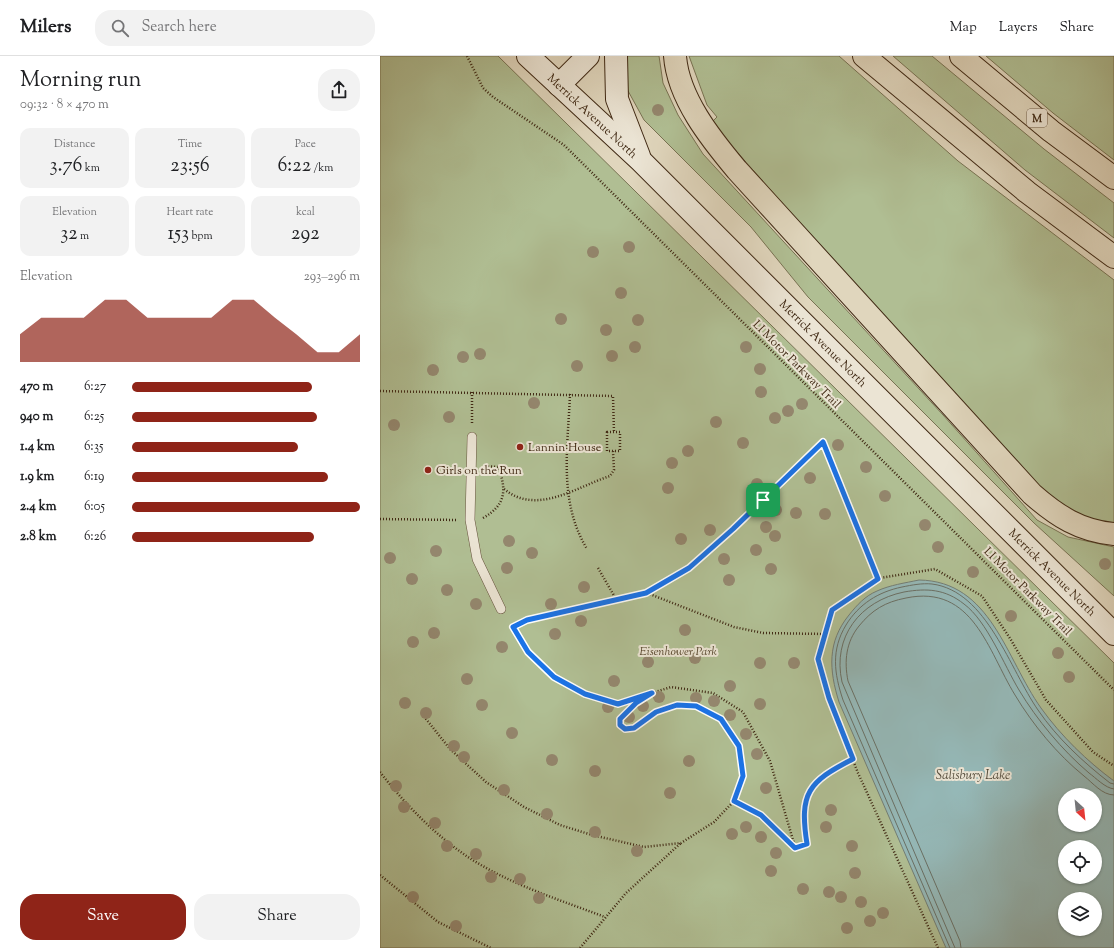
<!DOCTYPE html>
<html lang="en">
<head>
<meta charset="utf-8">
<style>
	body { margin:0; font-family:"Sorts Mill Goudy",serif; background:#f2f2f2; color:#202124; height:100vh; display:flex; flex-direction:column; font-size:15px; white-space:nowrap }
	* { box-sizing:border-box; margin:0 }
	p { font-size:13px; color:#757577 }
	.icon { flex:none; width:22px; height:22px; fill:none; stroke:currentColor; stroke-width:2; stroke-linecap:round; stroke-linejoin:round }
	.map { position:relative; flex:1; overflow:hidden }
	.drawer { display:flex; flex-direction:column; background:#fff; width:380px }
	.drawer>* { flex:none }
	.needle { width:26px; rotate:153deg }
	.controls { position:absolute; left:678px; top:732px; display:grid; gap:8px }
	.controls a { display:grid; place-items:center; width:44px; height:44px; border-radius:50%; background:#fff; box-shadow:0 1px 3px #0004; font-size:20px }
	.pin { position:absolute; display:grid; place-items:center; width:34px; height:34px; color:#fff; margin:-17px; border-radius:8px; box-shadow:0 2px 6px #0006 }
	.round { display:grid; place-items:center; flex:none; width:42px; height:42px; border-radius:16px; background:#f2f2f2 }
	.summary { display:flex; align-items:center; justify-content:space-between; height:68px; padding:0 20px }
	h1 { font-size:22px; font-weight:600; line-height:30px }
	.metrics { display:grid; grid-template-columns:repeat(3,1fr); gap:6px; height:68px; padding:4px 20px }
	.metrics div { display:grid; align-content:center; border-radius:10px; background:#f2f2f2; text-align:center }
	.metrics b { font-size:20px; font-weight:600 }
	.metrics small { font-size:11px; font-weight:400 }
	.metrics p { font-size:11px }
	.chart { height:112px; padding:8px 20px }
	.chart p { display:flex; justify-content:space-between }
	.chart svg { width:100%; height:72px; margin-top:4px; fill:#8f2418; opacity:.7 }
	.button { display:flex; gap:8px; margin-top:auto; padding:8px 20px }
	.button a { flex:1; height:46px; border-radius:16px; background:#8f2418; color:#fff; font-size:16px; font-weight:600; line-height:46px; text-align:center }
	.button a+a { background:#f2f2f2; color:#202124 }
	ul { padding:0 20px; list-style:none; font-size:13px }
	li { display:grid; grid-template-columns:64px 48px 1fr; align-items:center; height:30px }
	li i { height:10px; border-radius:5px; background:#8f2418 }
	header { display:flex; align-items:center; gap:24px; box-sizing:border-box; height:56px; padding:0 20px; background:#fff; border-bottom:1px solid #e0e0e0 }
	header strong { font-size:19px }
	nav { display:flex; gap:22px; margin-inline-start:auto; font-size:14px }
	.search { width:280px; height:36px; background:#f2f2f2; display:flex; align-items:center; gap:10px; box-sizing:border-box; padding:0 14px; border-radius:16px; color:#757577; font-size:15px }
	main { display:flex; flex:1; min-height:0 }
	.map>svg:first-child { display:block }
</style>
</head>
<body>
<header>
<strong>Milers</strong>
<div class="search"><svg class="icon" aria-label="search" viewBox="0 0 24 24"><circle cx="10" cy="10" r="6"/><path d="M15 15l6 6"/></svg>Search here</div>
<nav><a>Map</a><a>Layers</a><a>Share</a></nav>
</header>
<main>
<section class="drawer">
<div class="summary"><div><h1>Morning run</h1><p>09:32 · 8 × 470 m</p></div><a class="round"><svg class="icon" aria-label="share" viewBox="0 0 24 24"><path d="M12 15V3M7 8l5-5 5 5M5 13v7h14v-7"/></svg></a></div>
<div class="metrics">
<div><p>Distance</p><b>3.76<small> km</small></b></div>
<div><p>Time</p><b>23:56</b></div>
<div><p>Pace</p><b>6:22<small> /km</small></b></div>
</div>
<div class="metrics">
<div><p>Elevation</p><b>32<small> m</small></b></div>
<div><p>Heart rate</p><b>153<small> bpm</small></b></div>
<div><p>kcal</p><b>292</b></div>
</div>
<div class="chart"><p><span>Elevation</span>293–296 m</p>
<svg viewBox="0 0 160 44" preserveAspectRatio="none"><path d="M0 44V27L10 17L20 17L30 17L40 6L50 6L60 17L70 17L80 17L90 17L100 6L110 6L120 17L130 27L140 38L150 38L160 27V44z"/></svg>
</div>
<ul>
<li><b>470 m</b>6:27<i style="width:79%"></i></li>
<li><b>940 m</b>6:25<i style="width:81%"></i></li>
<li><b>1.4 km</b>6:35<i style="width:73%"></i></li>
<li><b>1.9 km</b>6:19<i style="width:86%"></i></li>
<li><b>2.4 km</b>6:05<i style="width:100%"></i></li>
<li><b>2.8 km</b>6:26<i style="width:80%"></i></li>
</ul>
<div class="button"><a>Save</a><a>Share</a></div>
</section>
<div class="map">
<svg width="734" height="892" viewBox="0 0 734 892">
	<rect width="100%" height="100%" fill="#e0d6bd"/>
	<filter id="stains"><feTurbulence type="fractalNoise" baseFrequency=".005" numOctaves="4"/><feColorMatrix values="0 0 0 0 .2 0 0 0 0 .09 0 0 0 0 .02 0 0 0 .5 -.17"/></filter>
	<radialGradient id="worn" r=".72"><stop offset=".6" stop-color="#630" stop-opacity="0"/><stop offset="1" stop-color="#630" stop-opacity=".3"/></radialGradient>
	<path fill="#b0be93" stroke="#787353" fill-rule="evenodd" d="M0,0H118L734,607V892H0ZM685,739H715V769H685ZM685,791H715V821H685ZM685,843H715V873H685Z
		M244,0H279L283,27L298,59L323,98L563,359L657,464L688,481L734,491V540L654,467L428,241L371,171L264,64L247,33Z
		M309,0H459L578,105L734,224V469L709,462L671,445L489,245L341,78L333,65L337,61L327,49Z
		M513,0H552L664,93L734,147V182L645,114Z
		M606,0H734V104L673,57Z"/>
	<path fill="#95b8b7" stroke="#737e75" fill-rule="evenodd" d="M539,524C611,525 626,603 661,652C681,680 707,705 734,725V892H566L459,646C449,614 447,586 469,559C477,549 485,540 497,535C510,529 525,527 539,524ZM685,739H715V769H685ZM685,791H715V821H685ZM685,843H715V873H685Z"/>
	<g fill="none" stroke-linecap="round" stroke-linejoin="round">
		<path stroke="#6a7065" stroke-width="1" d="M570,892L463,644C454,617 451,594 466,569C479,548 498,536 522,531C532,529 542,527 552,528C607,535 630,614 658,654C677,682 703,706 730,727L734,728
			M575,892L462,626C452,581 480,545 524,536C547,532 565,533 584,548C607,565 624,609 639,634C657,664 682,694 709,717C716,722 725,732 734,733
			M581,892L580,885L468,625C464,605 466,586 479,570C492,554 505,546 526,542C593,528 608,595 635,639C653,669 677,698 704,720C713,727 722,739 734,739"/>
		<g stroke="#67543e" stroke-width="10">
			<path id="service" d="M92,381L90,464L97,503L121,553"/>
		</g>
		<g stroke="#3f2813" stroke-width="24">
			<g id="secondary">
				<path id="s1" d="M148,0L261,105L734,578"/>
				<path d="M236,0L237,43L259,100"/>
				<path d="M179,29L208,0"/>
			</g>
		</g>
		<g stroke="#3f2813" stroke-width="24">
			<path id="motorway" d="M295,0C298,42 331,83 357,114L652,438C677,460 700,475 734,478
				M484,0L647,136L734,201
				M581,0L671,75L734,122"/>
		</g>
		<path stroke="#3f2813" stroke-width="2.5" stroke-dasharray="1 2" stroke-linecap="butt" d="M87,0L103,32L113,41L184,89L734,634
			M0,335L233,340L234,376
			M92,336V369
			M190,338C188,391 178,445 207,493
			M227,376H240V395H227Z
			M124,433C157,460 196,431 230,420L234,414L233,395
			M103,462C126,449 127,434 118,411L105,410
			M0,463L77,464
			M218,512L236,543
			M267,537L354,571L383,577L445,578
			M42,658L70,693L106,726L144,751L180,769L212,779L264,791L301,787L334,766L354,745L363,720L359,690L341,663L316,650L297,649L276,656L254,672L245,673L241,669L240,663L256,647L266,641
			M473,703C427,727 419,737 427,788L415,791L390,705L363,656L333,637L291,631L238,648L205,638L174,621L148,596L133,571L147,564L266,537L309,512L353,473L443,386L498,523
			M0,716C25,748 55,779 88,801C129,828 180,844 225,861
			M354,745L381,759L415,791
			M0,819L58,866L111,892
			M200,892L246,837L301,787
			M558,892L478,717L449,642L438,603L452,554L494,523L555,513L602,540L631,584L666,644L713,696L734,710"/>
		<use href="#service" stroke="#ebe4d4" stroke-width="9"/>
		<use href="#secondary" stroke="#ebe4d4" stroke-width="22"/>
		<use href="#motorway" stroke="#e0d6bd" stroke-width="22"/>
	</g>
	<g fill="#94876e">
		<circle cx="278" cy="54" r="6"/>
		<circle cx="249" cy="191" r="6"/>
		<circle cx="213" cy="196" r="6"/>
		<circle cx="241" cy="237" r="6"/>
		<circle cx="181" cy="263" r="6"/>
		<circle cx="258" cy="264" r="6"/>
		<circle cx="226" cy="274" r="6"/>
		<circle cx="255" cy="291" r="6"/>
		<circle cx="366" cy="291" r="6"/>
		<circle cx="100" cy="298" r="6"/>
		<circle cx="232" cy="300" r="6"/>
		<circle cx="83" cy="301" r="6"/>
		<circle cx="197" cy="310" r="6"/>
		<circle cx="380" cy="313" r="6"/>
		<circle cx="53" cy="314" r="6"/>
		<circle cx="381" cy="336" r="6"/>
		<circle cx="154" cy="347" r="6"/>
		<circle cx="422" cy="348" r="6"/>
		<circle cx="408" cy="355" r="6"/>
		<circle cx="69" cy="361" r="6"/>
		<circle cx="395" cy="362" r="6"/>
		<circle cx="336" cy="366" r="6"/>
		<circle cx="14" cy="369" r="6"/>
		<circle cx="363" cy="387" r="6"/>
		<circle cx="458" cy="389" r="6"/>
		<circle cx="308" cy="395" r="6"/>
		<circle cx="292" cy="407" r="6"/>
		<circle cx="486" cy="411" r="6"/>
		<circle cx="430" cy="422" r="6"/>
		<circle cx="377" cy="428" r="6"/>
		<circle cx="288" cy="432" r="6"/>
		<circle cx="505" cy="440" r="6"/>
		<circle cx="396" cy="454" r="6"/>
		<circle cx="416" cy="457" r="6"/>
		<circle cx="445" cy="458" r="6"/>
		<circle cx="545" cy="469" r="6"/>
		<circle cx="386" cy="471" r="6"/>
		<circle cx="330" cy="474" r="6"/>
		<circle cx="395" cy="480" r="6"/>
		<circle cx="301" cy="483" r="6"/>
		<circle cx="129" cy="485" r="6"/>
		<circle cx="558" cy="491" r="6"/>
		<circle cx="376" cy="494" r="6"/>
		<circle cx="56" cy="495" r="6"/>
		<circle cx="152" cy="497" r="6"/>
		<circle cx="10" cy="502" r="6"/>
		<circle cx="344" cy="503" r="6"/>
		<circle cx="725" cy="508" r="6"/>
		<circle cx="127" cy="512" r="6"/>
		<circle cx="391" cy="513" r="6"/>
		<circle cx="593" cy="516" r="6"/>
		<circle cx="32" cy="523" r="6"/>
		<circle cx="349" cy="524" r="6"/>
		<circle cx="204" cy="531" r="6"/>
		<circle cx="67" cy="534" r="6"/>
		<circle cx="96" cy="548" r="6"/>
		<circle cx="171" cy="548" r="6"/>
		<circle cx="631" cy="560" r="6"/>
		<circle cx="201" cy="565" r="6"/>
		<circle cx="305" cy="574" r="6"/>
		<circle cx="54" cy="577" r="6"/>
		<circle cx="175" cy="578" r="6"/>
		<circle cx="33" cy="586" r="6"/>
		<circle cx="122" cy="591" r="6"/>
		<circle cx="678" cy="597" r="6"/>
		<circle cx="315" cy="602" r="6"/>
		<circle cx="268" cy="606" r="6"/>
		<circle cx="380" cy="607" r="6"/>
		<circle cx="414" cy="607" r="6"/>
		<circle cx="689" cy="621" r="6"/>
		<circle cx="87" cy="623" r="6"/>
		<circle cx="234" cy="625" r="6"/>
		<circle cx="350" cy="630" r="6"/>
		<circle cx="279" cy="641" r="6"/>
		<circle cx="316" cy="642" r="6"/>
		<circle cx="334" cy="645" r="6"/>
		<circle cx="25" cy="647" r="6"/>
		<circle cx="380" cy="648" r="6"/>
		<circle cx="102" cy="649" r="6"/>
		<circle cx="263" cy="650" r="6"/>
		<circle cx="228" cy="651" r="6"/>
		<circle cx="46" cy="657" r="6"/>
		<circle cx="350" cy="659" r="6"/>
		<circle cx="249" cy="661" r="6"/>
		<circle cx="132" cy="677" r="6"/>
		<circle cx="366" cy="678" r="6"/>
		<circle cx="74" cy="690" r="6"/>
		<circle cx="377" cy="698" r="6"/>
		<circle cx="84" cy="701" r="6"/>
		<circle cx="172" cy="704" r="6"/>
		<circle cx="309" cy="705" r="6"/>
		<circle cx="215" cy="715" r="6"/>
		<circle cx="16" cy="730" r="6"/>
		<circle cx="386" cy="732" r="6"/>
		<circle cx="124" cy="734" r="6"/>
		<circle cx="290" cy="737" r="6"/>
		<circle cx="24" cy="751" r="6"/>
		<circle cx="451" cy="754" r="6"/>
		<circle cx="167" cy="758" r="6"/>
		<circle cx="55" cy="767" r="6"/>
		<circle cx="366" cy="771" r="6"/>
		<circle cx="446" cy="771" r="6"/>
		<circle cx="215" cy="776" r="6"/>
		<circle cx="352" cy="778" r="6"/>
		<circle cx="381" cy="781" r="6"/>
		<circle cx="67" cy="790" r="6"/>
		<circle cx="472" cy="790" r="6"/>
		<circle cx="257" cy="795" r="6"/>
		<circle cx="396" cy="797" r="6"/>
		<circle cx="96" cy="798" r="6"/>
		<circle cx="391" cy="815" r="6"/>
		<circle cx="475" cy="817" r="6"/>
		<circle cx="111" cy="821" r="6"/>
		<circle cx="140" cy="823" r="6"/>
		<circle cx="423" cy="833" r="6"/>
		<circle cx="449" cy="836" r="6"/>
		<circle cx="33" cy="841" r="6"/>
		<circle cx="461" cy="841" r="6"/>
		<circle cx="159" cy="842" r="6"/>
		<circle cx="481" cy="846" r="6"/>
		<circle cx="503" cy="857" r="6"/>
		<circle cx="490" cy="865" r="6"/>
		<circle cx="76" cy="870" r="6"/>
		<circle cx="467" cy="872" r="6"/>
	</g>
	<g fill="none" stroke-linecap="round" stroke-linejoin="round">
		<g stroke="#fff" stroke-width="8">
			<path id="route" d="M443,386L498,523L452,554L438,603L449,642L473,703C428,726 419,737 427,788L415,792L381,759L354,745L363,720L359,690L341,663L316,650L297,649L276,656L254,672L245,673L240,669V663L256,647L272,637L238,648L205,638L174,621L148,596L133,571L147,564L266,537L309,512L353,473Z"/>
		</g>
		<use href="#route" stroke="#1a73e8" stroke-width="5"/>
	</g>
	<g fill="#8f2418" stroke="#ebe4d4" stroke-width="1.5">
		<circle cx="140" cy="391" r="4"/>
		<circle cx="48" cy="414" r="4"/>
	</g>
	<g text-anchor="middle" stroke-width="4" stroke-linejoin="round" paint-order="stroke">
		<rect fill="#ebe4d4" stroke="#73604d" stroke-width="1" x="647" y="53" width="20" height="18" rx="3"/>
		<g font-size="11" font-weight="bold" fill="#3f2813">
			<text x="657" y="66">M</text>
		</g>
		<g font-size="12" fill="#3f2813" stroke="#ebe4d4">
			<text dy="4" stroke="none"><textPath href="#s1" startOffset="88">Merrick Avenue North</textPath></text>
			<text dy="4" stroke="none"><textPath href="#s1" startOffset="412">Merrick Avenue North</textPath></text>
			<text transform="translate(417 308) rotate(45)" y="4">LI Motor Parkway Trail</text>
			<text dy="4" stroke="none"><textPath href="#s1" startOffset="736">Merrick Avenue North</textPath></text>
			<text transform="translate(648 535) rotate(45)" y="4">LI Motor Parkway Trail</text>
		</g>
		<g font-size="12" fill="#3f2813" stroke="#ebe4d4" text-anchor="start">
			<text x="148" y="395">Lannin House</text>
			<text x="56" y="418">Girls on the Run</text>
		</g>
		<g font-size="12" font-style="italic" fill="#56462d" stroke="#ebe4d4">
			<text x="298" y="599">Eisenhower Park</text>
		</g>
		<g font-size="13" font-style="italic" fill="#544c3c" stroke="#ebe4d4">
			<text x="593" y="723">Salisbury Lake</text>
		</g>
	</g>
	<rect width="100%" height="100%" filter="url(#stains)"/>
	<rect width="100%" height="100%" fill="url(#worn)"/>
</svg>
<div class="controls">
<a><svg class="needle" viewBox="-14 -14 28 28"><path d="M0-13l5 13h-10z" fill="#e53935"/><path d="M0 13l5-13h-10z" fill="#757577"/></svg></a>
<a><svg class="icon" aria-label="locate" viewBox="0 0 24 24"><circle cx="12" cy="12" r="6"/><path d="M12 2v4M12 18v4M2 12h4M18 12h4"/></svg></a>
<a><svg class="icon" aria-label="layers" viewBox="0 0 24 24"><path d="M12 4l9 5-9 5-9-5zM3 14l9 5 9-5"/></svg></a>
</div>
<div class="pin" style="left:383px;top:444px;background:#1e9e55"><svg class="icon" aria-label="arrive" viewBox="0 0 24 24"><path d="M6 21V4h12l-3 4 3 4H6"/></svg></div>
</div>
</main>
</body>
</html>
